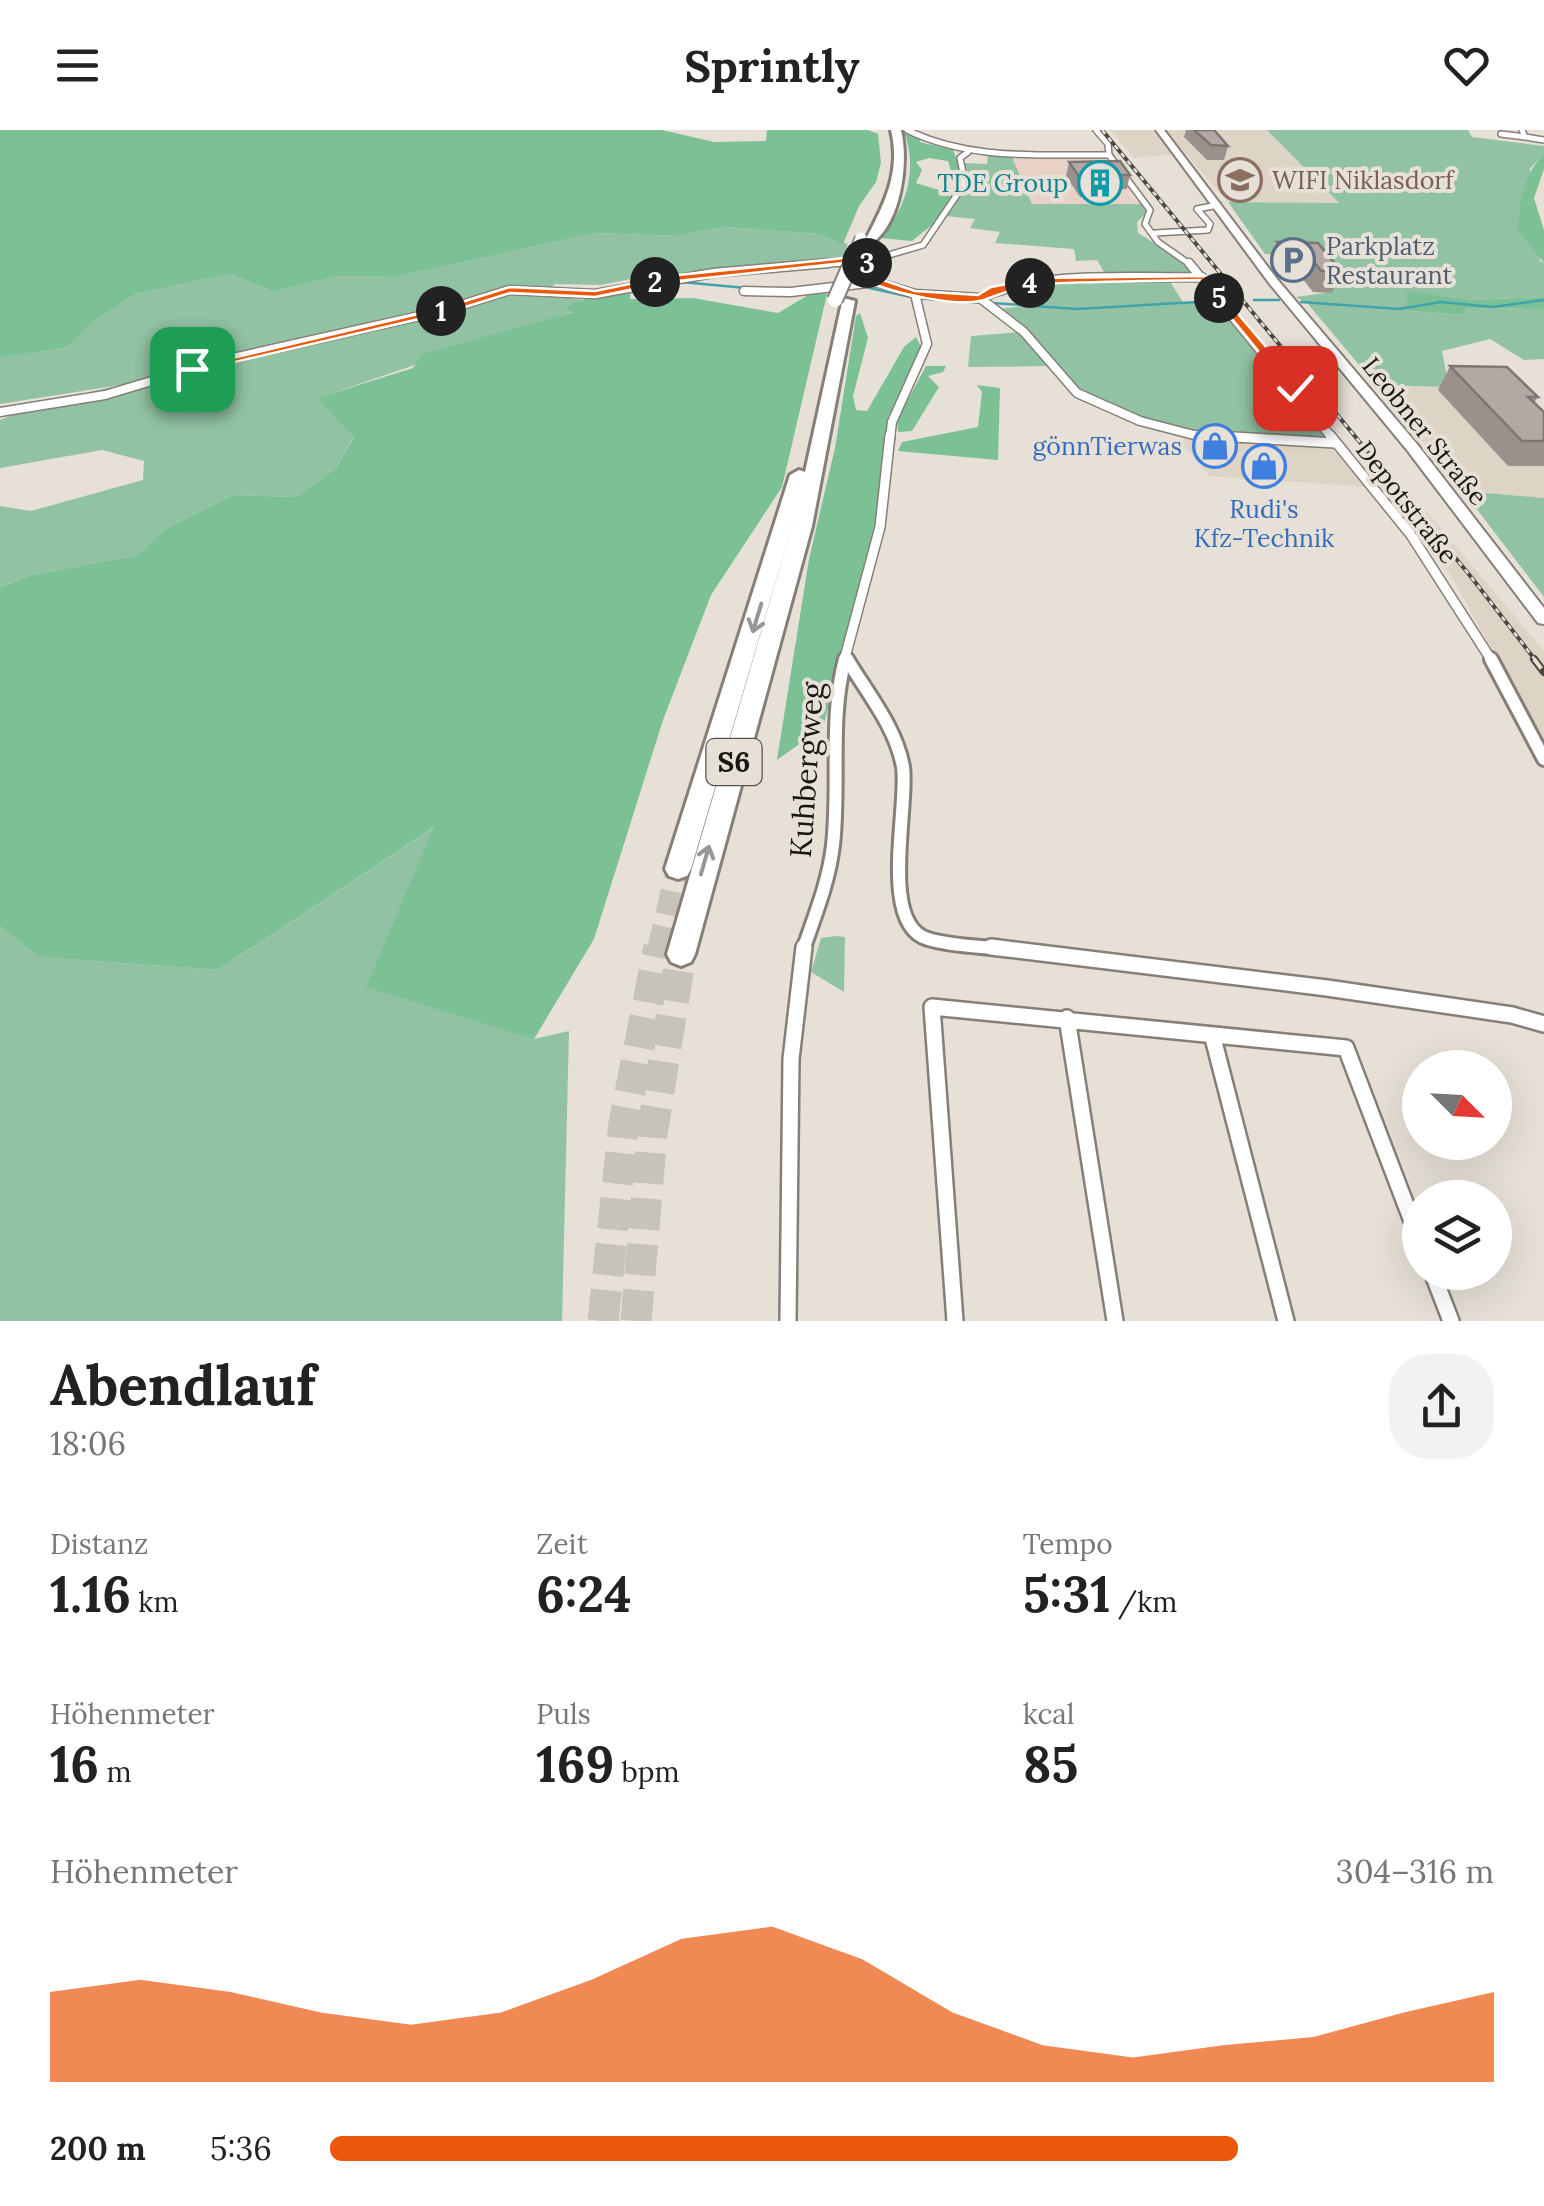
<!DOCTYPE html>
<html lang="de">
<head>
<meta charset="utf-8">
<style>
	body { margin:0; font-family:Lora,serif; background:#f2f2f2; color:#222; height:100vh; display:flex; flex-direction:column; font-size:38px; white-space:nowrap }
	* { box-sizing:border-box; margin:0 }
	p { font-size:32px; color:#767676 }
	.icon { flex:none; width:55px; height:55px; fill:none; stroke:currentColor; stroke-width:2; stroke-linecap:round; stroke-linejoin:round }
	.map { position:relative; height:1191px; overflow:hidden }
	.sheet { display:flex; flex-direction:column; background:#fff; flex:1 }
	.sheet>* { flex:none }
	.needle { width:65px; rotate:114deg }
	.tools { position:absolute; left:1402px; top:920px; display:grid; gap:20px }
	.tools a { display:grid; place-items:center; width:110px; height:110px; border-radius:50%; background:#fff; box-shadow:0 10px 40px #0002; font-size:50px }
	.pin { position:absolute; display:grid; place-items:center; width:85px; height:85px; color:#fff; margin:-42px; border-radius:20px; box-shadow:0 5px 15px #0006 }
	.km { position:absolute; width:50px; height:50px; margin:-25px; border-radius:50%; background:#222; color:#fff; font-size:28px; line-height:50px; text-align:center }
	.round { display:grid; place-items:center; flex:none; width:105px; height:105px; border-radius:40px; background:#f2f2f2 }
	.head { display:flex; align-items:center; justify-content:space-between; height:170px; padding:0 50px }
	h1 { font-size:55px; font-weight:700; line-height:75px }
	.metrics { display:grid; grid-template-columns:repeat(3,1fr); gap:15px; height:170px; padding:10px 50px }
	.metrics div { display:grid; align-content:center }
	.metrics b { font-size:50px; font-weight:700 }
	.metrics small { font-size:28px; font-weight:400 }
	.metrics p { font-size:28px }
	.chart { height:280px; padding:20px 50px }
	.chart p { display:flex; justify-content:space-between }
	.chart svg { width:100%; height:180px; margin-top:10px; fill:#ea580c; opacity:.7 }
	ul { padding:0 50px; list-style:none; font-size:32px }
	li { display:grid; grid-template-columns:160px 120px 1fr; align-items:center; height:75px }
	li i { height:25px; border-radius:12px; background:#ea580c }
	header { display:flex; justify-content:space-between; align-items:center; height:130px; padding:0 50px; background:#fff; font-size:45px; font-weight:700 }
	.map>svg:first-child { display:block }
</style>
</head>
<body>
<header><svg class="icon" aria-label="menu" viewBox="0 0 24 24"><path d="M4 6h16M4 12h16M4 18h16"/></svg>Sprintly<svg class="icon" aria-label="heart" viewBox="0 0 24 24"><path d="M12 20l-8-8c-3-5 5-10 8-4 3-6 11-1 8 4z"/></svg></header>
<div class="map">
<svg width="1544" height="1191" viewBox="0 0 1544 1191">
	<rect width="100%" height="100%" fill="#e6e0d7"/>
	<path fill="#ded4c5" d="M1110,0H1267L1340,74L1228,72L1185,23L1134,28Z
		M1376,255L1496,258L1544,307V368L1463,361Z
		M1185,306L1330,317L1367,357L1210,346L1180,311Z
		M1406,381L1428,383L1544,521V611L1449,443Z"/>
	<path fill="#e8d1c6" d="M1011,25L1102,26L1107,29L1104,33L1117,39L1134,60L1128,63L1131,67L1143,74H1032Z"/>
	<path fill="#91c2a3" d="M1267,0H1468L1472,7L1544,16V23L1530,39L1540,131L1544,133V167L1471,170L1406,162L1409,181L1465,185L1467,178L1544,179V229L1524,230L1490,209L1442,221L1449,257L1376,255L1308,174L1296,167L1331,162L1314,125L1265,124L1228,72L1339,73Z
		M988,23L1011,25L1032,74H1143L1146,83L1137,92L1138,103L1185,132L1196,145L1107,147L1097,130L1076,131L1074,119L995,113L1000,102L970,98L975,89L946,86L968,51L964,33L987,34Z
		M726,97L819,104L848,114L841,130L678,147H641L600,155L555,154L550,159L504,156L441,177L133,253L0,274V228L68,217L90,194L136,164L231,144L273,162L338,146L396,147L595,103L677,106Z
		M1169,150L1183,172L1219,173L1306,279L1324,308L1316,311L1220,305L1162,296L1080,262L999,179L1033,175L1029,157L1039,152Z
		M512,161L585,170L567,178L574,181L318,268L354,306L336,338L297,367L233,365L165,399L138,425L32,445L0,457V376L31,381L143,350L144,331L102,320L0,338V290L25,280Z
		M1021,202L1048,236L968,237L971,206Z
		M1463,361L1544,368V467Z
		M436,696L534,909L569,901L562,1191H0V796L41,827L218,840Z
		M836,806L845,807L844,862L811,842L821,808Z"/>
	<path fill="#7cc096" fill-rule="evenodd" d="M0,0H662L714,12L766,11L767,0H868L878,4L881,33L876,52L859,76L843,114L819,104L726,97L677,106L595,103L396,147L338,146L273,162L231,144L136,164L90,194L68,217L0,228Z
		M904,1L921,7L920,12L953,20L964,49L943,86L912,111L880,108C907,78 918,39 904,1ZM929,28L948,31L956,58L938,65L939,60L916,53L922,40L916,32Z
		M1544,23V39L1534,68L1544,100V133L1518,100C1520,68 1523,47 1544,23Z
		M631,159L630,169L693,168L778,183L810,164H827L782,357L711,465L663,590L594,809L534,909L366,857L434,697L218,840L40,827L0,796V457L32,445L138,425L165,399L233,365L297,367L336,338L354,307L317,268L413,238L423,224L573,182L565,177L584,170L583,167Z
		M1406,161L1471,170L1544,167V179L1467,178L1465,185L1408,181Z
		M860,183L868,208L853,266L856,280L867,281L904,217L916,207L921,217L917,236L888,287L876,396L823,597L777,630L809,429L835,318L856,186Z
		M926,236H946L943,242L928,246L939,257L912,301L898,302L897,290Z
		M977,255L1000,258L998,330L898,321L902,312L978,297L982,262Z"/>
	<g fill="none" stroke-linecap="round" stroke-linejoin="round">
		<path stroke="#40a3aa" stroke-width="2.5" d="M681,152L746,158
			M515,157L540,158
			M865,157L911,167
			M481,165L505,158
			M918,168L982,173
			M1254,170H1279
			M1301,172L1399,179L1441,172L1492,177L1544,170
			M992,173L1077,179L1214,171
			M84,265L123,256
			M0,278L69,267"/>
		<path stroke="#c7c2ba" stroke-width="24" stroke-dasharray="24 12" stroke-linecap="butt" d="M659,820L678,739"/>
		<path stroke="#c7c2ba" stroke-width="31" stroke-dasharray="31 15" stroke-linecap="butt" d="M603,1191L624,993L659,817
			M636,1191L652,1004L681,824"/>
		<g stroke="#857f78" stroke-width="8">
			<path id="minor-far4" d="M907,0C970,31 1041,24 1109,25
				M1096,0L1108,14L1109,25L1150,80L1145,94L1158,112L1191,135
				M1501,4L1525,7L1522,0
				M1525,7L1544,10
				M1155,103L1208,100L1210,94L1197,79L1218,75
				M812,135L865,132
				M870,135L865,132L923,115L965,53L960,28L968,22"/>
		</g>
		<g stroke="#857f78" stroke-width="11">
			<path id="minor-far3" d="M866,133L876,152L915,164L980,168L1024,202L1077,263L1140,291L1194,305L1245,308
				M1189,133L1332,308
				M744,161L791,162L876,152
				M980,168C1049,139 1128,149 1202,147
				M0,282L105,265L215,232L446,180L509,160L595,164L713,143L829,133
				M890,308L892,292L927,214L915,164"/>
		</g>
		<g stroke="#857f78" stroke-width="12">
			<path id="minor-far2" d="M1201,305L1335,313
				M1330,305L1411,405L1492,531
				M845,526L848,531
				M844,531L880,397L890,305"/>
		</g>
		<g stroke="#857f78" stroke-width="18">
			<path id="minor-far1" d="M847,529C867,563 896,597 903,637C909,675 878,795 928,809C954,817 985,816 1011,820
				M1491,529L1544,629
				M803,820C815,785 829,751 833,715C840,652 829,590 845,529"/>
		</g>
		<g stroke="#857f78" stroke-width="20">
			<path id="minor" d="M991,817L1327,858L1512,885L1544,894
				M1067,888L1115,1191
				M1213,908L1286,1191
				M1432,1142L1451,1191
				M788,1191L791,929L804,817
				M955,1191L932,877L1346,918L1420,1112"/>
		</g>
		<g stroke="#857f78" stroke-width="4">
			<path id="primary" d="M1156,0H1164L1277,149L1417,314L1544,478V494L1538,493L1407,320L1269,153Z"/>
		</g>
		<g stroke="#857f78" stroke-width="6">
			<path id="motorway" d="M891,0H901C909,32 901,93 872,113L866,109C885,73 901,41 891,0Z
				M843,168L855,171L812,396L695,824L691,832L681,836L671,832L667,824L797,379L691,739L687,746L678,749L669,746L665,739L790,345L799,340L805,342Z"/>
		</g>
		<use href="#minor-far4" stroke="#fff" stroke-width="5"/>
		<use href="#minor-far3" stroke="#fff" stroke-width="8"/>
		<use href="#minor-far2" stroke="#fff" stroke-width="9"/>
		<use href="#minor-far1" stroke="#fff" stroke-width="12"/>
		<use href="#minor" stroke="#fff" stroke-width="15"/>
		<use href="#primary" fill="#fff" fill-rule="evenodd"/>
		<use href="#motorway" fill="#fff" fill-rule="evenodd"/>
		<g stroke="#4b4844" stroke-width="4">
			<path id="rail-far1" d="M1102,0L1472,448L1536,531"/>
		</g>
		<g stroke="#4b4844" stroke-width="8">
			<path id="rail" d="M1534,529L1544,542"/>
		</g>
		<use href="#rail-far1" stroke="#e6e0d7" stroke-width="2.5" stroke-dasharray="5" stroke-linecap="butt"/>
		<use href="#rail" stroke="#e6e0d7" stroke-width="4" stroke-dasharray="12" stroke-linecap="butt"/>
		<g stroke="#857f78" stroke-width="14" stroke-linecap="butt">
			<path id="motorway-bridge-far1" d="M850,135L861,108"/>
		</g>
		<g stroke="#857f78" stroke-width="18" stroke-linecap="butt">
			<path id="motorway-bridge" d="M835,170L851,133"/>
		</g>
		<use href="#motorway-bridge-far1" stroke="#fff" stroke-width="11"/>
		<use href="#motorway-bridge" stroke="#fff" stroke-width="14"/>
	</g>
	<path fill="#9a918d" d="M1186,0H1214L1228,16L1224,30H1207L1184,7Z
		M1069,32L1130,45L1127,59L1095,60L1094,67H1080L1066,46Z
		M1277,112L1318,113L1341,141L1332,163L1313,162L1302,148L1278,144L1270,133Z
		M1450,236L1538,267L1534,273L1544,282V336H1508L1438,260Z"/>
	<path fill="#b3a9a4" stroke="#7d7673" stroke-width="2.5" d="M1194,0H1214L1228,16L1211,15Z
		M1120,31L1130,45H1092L1097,52H1083L1069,32Z
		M1277,112L1318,113L1341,141H1321L1310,126L1286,123Z
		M1450,236L1507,237L1538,267H1528L1544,282V311H1522Z"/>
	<defs><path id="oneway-shaft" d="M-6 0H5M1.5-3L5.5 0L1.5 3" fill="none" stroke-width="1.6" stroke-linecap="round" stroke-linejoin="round" transform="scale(2.5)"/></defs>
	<g stroke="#989795">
		<use href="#oneway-shaft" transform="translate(757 488) rotate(107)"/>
		<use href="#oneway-shaft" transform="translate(705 730) rotate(-74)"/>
	</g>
	<path fill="#ea580c" stroke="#fff" stroke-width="2.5" d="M844,128L872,132L877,148L915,161L978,165L991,157L1039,148L1206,146L1301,258L1291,261L1200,150C1148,151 1095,151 1044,154C1021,155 1004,163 984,170C959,178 893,163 869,152L865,136L844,133L668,152L595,167L510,163L449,182L192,242L187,239L443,178L510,157L595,161L668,146Z"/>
	<defs>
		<g id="school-ring" transform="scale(2.25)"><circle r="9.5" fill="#e6e0d7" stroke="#8d6e63" stroke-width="1.5"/><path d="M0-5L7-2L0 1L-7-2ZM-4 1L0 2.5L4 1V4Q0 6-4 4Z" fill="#8d6e63"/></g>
		<g id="building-ring" transform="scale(2.25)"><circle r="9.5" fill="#e6e0d7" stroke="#0f9aa8" stroke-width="1.5"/><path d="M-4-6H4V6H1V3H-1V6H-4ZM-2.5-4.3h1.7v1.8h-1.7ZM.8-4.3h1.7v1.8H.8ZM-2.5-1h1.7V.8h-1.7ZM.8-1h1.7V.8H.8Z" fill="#0f9aa8"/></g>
		<g id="parking-ring" transform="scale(2.25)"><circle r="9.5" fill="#e6e0d7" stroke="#5c6f8a" stroke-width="1.5"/><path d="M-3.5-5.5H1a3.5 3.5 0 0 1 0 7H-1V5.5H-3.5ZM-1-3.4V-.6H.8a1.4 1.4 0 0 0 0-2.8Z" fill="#5c6f8a"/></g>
		<g id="shop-ring" transform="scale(2.25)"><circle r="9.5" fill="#e6e0d7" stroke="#3f7fe0" stroke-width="1.5"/><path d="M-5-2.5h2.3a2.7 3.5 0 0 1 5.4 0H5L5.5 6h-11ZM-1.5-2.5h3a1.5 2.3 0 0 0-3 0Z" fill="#3f7fe0"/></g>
	</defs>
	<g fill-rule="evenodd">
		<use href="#school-ring" x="1240" y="50"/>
		<use href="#building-ring" x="1100" y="53"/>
		<use href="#parking-ring" x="1293" y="130"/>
		<use href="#shop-ring" x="1215" y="316"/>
		<use href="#shop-ring" x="1264" y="336"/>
	</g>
	<g text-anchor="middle" stroke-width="8" stroke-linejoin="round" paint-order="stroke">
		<g font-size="25" fill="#785e54" stroke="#e6e0d7" text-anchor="start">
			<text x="1272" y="59">WIFI Niklasdorf</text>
		</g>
		<g font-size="25" fill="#0d838f" stroke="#e6e0d7" text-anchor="end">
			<text x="1068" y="62">TDE Group</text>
		</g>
		<g font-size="25" fill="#4e5e75" stroke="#e6e0d7" text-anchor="start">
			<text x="1326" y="125">Parkplatz<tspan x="1326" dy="29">Restaurant</tspan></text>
		</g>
		<g font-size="25" fill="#191714" stroke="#e6e0d7">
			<text transform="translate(1425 301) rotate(51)" y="9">Leobner Straße</text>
			<text transform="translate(1407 372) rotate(52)" y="9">Depotstraße</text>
		</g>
		<g font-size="25" fill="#366cbe" stroke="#e6e0d7" text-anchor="end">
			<text x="1182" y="325">gönnTierwas</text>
			<text x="1264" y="388" text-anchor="middle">Rudi's<tspan x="1264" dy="29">Kfz-Technik</tspan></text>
		</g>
		<rect fill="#e6e0d7" stroke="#56534e" stroke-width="2.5" x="706.5" y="609" width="55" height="46" rx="8"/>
		<g font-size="28" font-weight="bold" fill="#191714">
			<text x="734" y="642">S6</text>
		</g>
		<g font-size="30" fill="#191714" stroke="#e6e0d7">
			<text transform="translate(807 640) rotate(-86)" y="10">Kuhbergweg</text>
		</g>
	</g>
</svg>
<div class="tools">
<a><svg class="needle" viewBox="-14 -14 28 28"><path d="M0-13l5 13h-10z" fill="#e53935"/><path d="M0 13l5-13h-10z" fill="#767676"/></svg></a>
<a><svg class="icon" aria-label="layers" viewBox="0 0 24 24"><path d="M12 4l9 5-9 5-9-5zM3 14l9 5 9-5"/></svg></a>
</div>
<div class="pin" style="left:192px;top:239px;background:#1e9e55"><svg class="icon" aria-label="arrive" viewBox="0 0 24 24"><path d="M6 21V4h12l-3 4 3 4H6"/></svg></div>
<div class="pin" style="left:1295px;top:258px;background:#d93025"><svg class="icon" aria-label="check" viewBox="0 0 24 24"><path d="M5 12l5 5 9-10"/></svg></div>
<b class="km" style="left:441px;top:181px">1</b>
<b class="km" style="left:655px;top:152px">2</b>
<b class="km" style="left:867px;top:133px">3</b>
<b class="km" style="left:1030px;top:153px">4</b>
<b class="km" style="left:1219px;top:168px">5</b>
</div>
<section class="sheet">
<div class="head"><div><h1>Abendlauf</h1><p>18:06</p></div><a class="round"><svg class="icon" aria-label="share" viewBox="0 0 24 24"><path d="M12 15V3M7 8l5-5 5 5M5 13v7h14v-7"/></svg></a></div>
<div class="metrics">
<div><p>Distanz</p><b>1.16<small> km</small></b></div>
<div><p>Zeit</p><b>6:24</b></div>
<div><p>Tempo</p><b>5:31<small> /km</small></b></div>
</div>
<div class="metrics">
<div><p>Höhenmeter</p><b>16<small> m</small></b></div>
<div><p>Puls</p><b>169<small> bpm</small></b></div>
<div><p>kcal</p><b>85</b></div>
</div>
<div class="chart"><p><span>Höhenmeter</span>304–316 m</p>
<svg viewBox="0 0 160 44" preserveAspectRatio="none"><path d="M0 44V22L10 19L20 22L30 27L40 30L50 27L60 19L70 9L80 6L90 14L100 27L110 35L120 38L130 35L140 33L150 27L160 22V44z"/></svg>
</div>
<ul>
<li><b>200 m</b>5:36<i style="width:78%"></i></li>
</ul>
</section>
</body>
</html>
